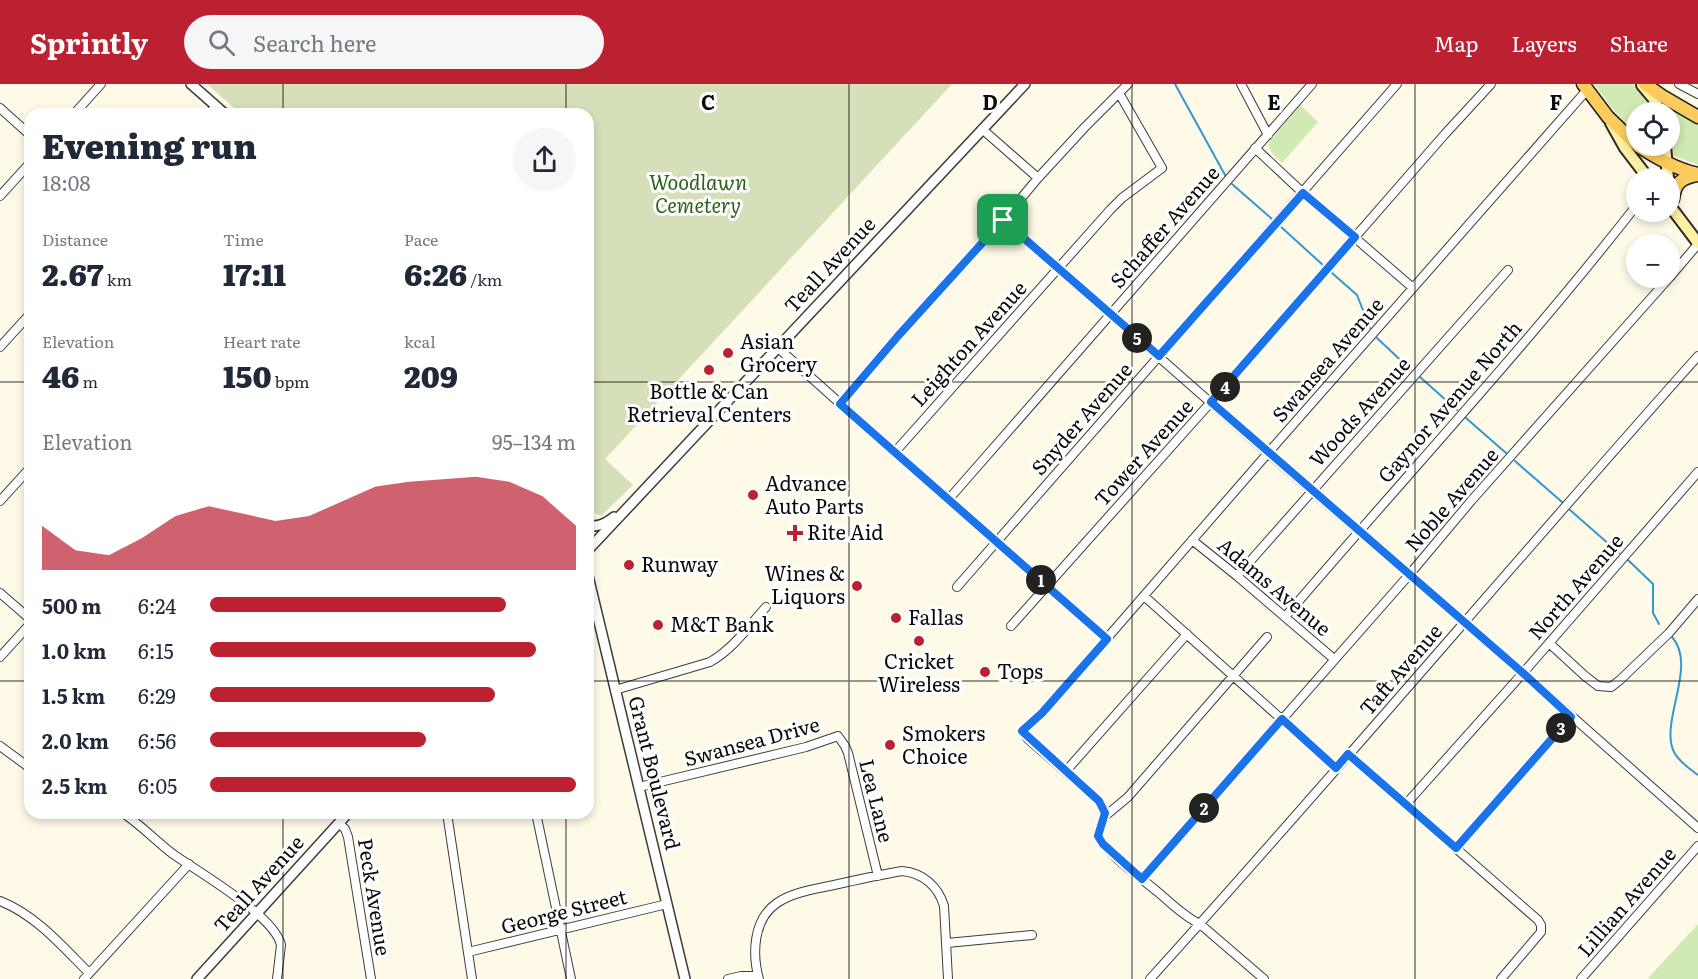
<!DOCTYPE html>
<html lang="en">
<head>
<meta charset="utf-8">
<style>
	body { margin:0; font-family:Literata,serif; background:#f6f6f7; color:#1f2937; height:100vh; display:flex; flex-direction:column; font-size:22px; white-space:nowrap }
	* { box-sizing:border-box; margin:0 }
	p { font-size:20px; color:#747a83 }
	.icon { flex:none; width:33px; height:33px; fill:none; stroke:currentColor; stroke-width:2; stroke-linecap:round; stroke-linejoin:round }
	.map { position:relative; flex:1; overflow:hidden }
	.sheet { position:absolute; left:24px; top:24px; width:570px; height:711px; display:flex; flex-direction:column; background:#fff; border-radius:18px; box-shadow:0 3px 9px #0003 }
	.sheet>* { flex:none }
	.buttons { position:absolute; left:1626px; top:18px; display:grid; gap:12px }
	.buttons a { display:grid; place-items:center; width:54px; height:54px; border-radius:50%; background:#fff; box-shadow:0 3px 9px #0003; font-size:30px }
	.pin { position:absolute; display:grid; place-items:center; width:51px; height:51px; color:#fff; margin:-26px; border-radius:12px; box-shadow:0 3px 9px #0006 }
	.km { position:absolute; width:30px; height:30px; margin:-15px; border-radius:50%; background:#222; color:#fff; font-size:16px; line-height:30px; text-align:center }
	.round { display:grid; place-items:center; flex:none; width:63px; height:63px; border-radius:32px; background:#f6f6f7 }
	.summary { display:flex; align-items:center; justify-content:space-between; height:102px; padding:0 18px }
	h1 { font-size:33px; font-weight:800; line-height:45px }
	.stats { display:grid; grid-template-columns:repeat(3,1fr); gap:9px; height:102px; padding:6px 18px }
	.stats div { display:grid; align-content:center }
	.stats b { font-size:30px; font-weight:800 }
	.stats small { font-size:16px; font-weight:400 }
	.stats p { font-size:16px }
	.chart { height:168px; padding:12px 18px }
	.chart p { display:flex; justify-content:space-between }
	.chart svg { width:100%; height:108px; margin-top:6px; fill:#bc2131; opacity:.7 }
	ul { padding:0 18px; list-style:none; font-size:20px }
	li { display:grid; grid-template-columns:96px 72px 1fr; align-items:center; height:45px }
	li i { height:15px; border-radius:8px; background:#bc2131 }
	header { display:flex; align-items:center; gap:36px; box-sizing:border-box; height:84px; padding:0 30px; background:#bc2131; color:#fff }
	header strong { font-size:28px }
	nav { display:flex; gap:33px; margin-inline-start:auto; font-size:21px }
	.search { width:420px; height:54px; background:#f6f6f7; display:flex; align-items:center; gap:15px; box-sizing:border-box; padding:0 21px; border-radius:33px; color:#747a83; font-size:22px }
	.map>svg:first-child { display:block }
</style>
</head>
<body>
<header>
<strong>Sprintly</strong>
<div class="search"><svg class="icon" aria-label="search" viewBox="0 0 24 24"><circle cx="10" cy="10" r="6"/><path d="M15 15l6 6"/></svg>Search here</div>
<nav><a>Map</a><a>Layers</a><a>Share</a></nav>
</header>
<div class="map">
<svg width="1698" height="895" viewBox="0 0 1698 895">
	<rect width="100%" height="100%" fill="#fff9e8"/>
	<path fill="#d1e9b2" d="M1594,0H1632L1647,13L1656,28H1636V50L1611,23Z
		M1300,21L1318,38L1282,79C1275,73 1268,67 1269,58Z
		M1665,23L1698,40V81L1669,70L1670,28H1665Z
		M1698,840V895H1650L1648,894Z"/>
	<path fill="#d5dfba" d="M207,0H952L605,375L633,401L601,432L588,426V30H241Z"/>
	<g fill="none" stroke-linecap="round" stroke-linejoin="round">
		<path stroke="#3199cf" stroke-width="2" d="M1175,0L1225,91
			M1232,100L1272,135
			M1280,142L1324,182
			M1332,189L1357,211L1370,244
			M1377,254L1411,286
			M1420,293L1457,326
			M1466,334L1506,369
			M1515,377L1562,418
			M1570,426L1619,469
			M1628,476L1653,500V529L1659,540
			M1672,553C1698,582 1659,638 1674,668C1679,678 1690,685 1698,691"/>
		<g stroke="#3d3d3d" stroke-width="10">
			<path id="minor" d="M1241,0L1268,51
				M1679,0L1698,10
				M0,24L30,51
				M74,30L101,0
				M209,30L216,22
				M982,45L1038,94
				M1255,64L1303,109L1413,204
				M0,112L30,79
				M1003,136L1268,369L1523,589L1698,744
				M1670,193L1698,160
				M0,263L30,230
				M777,263L948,416L1048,502L1107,555
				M840,320L898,252L1003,136L1038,94L1085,43L1128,0
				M895,368L1110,126L1122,114L1162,84L1119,9
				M948,416L1312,0
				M0,417L30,384
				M1192,456L1237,492L1334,575
				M1237,492L1508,186
				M957,503L1397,0
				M0,509L30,535
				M1144,512L1336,684
				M1285,533C1402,396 1525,264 1636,122
				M1011,542L1211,318L1445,50L1491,0
				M1549,559L1585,592L1598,602L1611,603L1620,596L1669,549L1698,515
				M0,573L30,540
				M615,606L710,578C733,565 748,543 766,523
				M0,662L30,684
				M1348,670L1538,836L1541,841V848L1501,895
				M1066,687L1187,550
				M639,703L806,663L838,652L845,662L848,669L878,792
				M1406,720L1523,589L1698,388
				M123,729C141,741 156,757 173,770C198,788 274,831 281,861L277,895
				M447,729L472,895
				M536,729L571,895
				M1104,733L1103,724L1099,717L1028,655L1022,647L1042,629L1268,369L1587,6
				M339,739L345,745L348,753L371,895
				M1456,764L1571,633
				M1142,795L1409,491L1471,417L1669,194
				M0,817C36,831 63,863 89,889
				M947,859L1032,851
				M468,868L667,820
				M84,895L189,780
				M728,895L741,892H758L755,894
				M759,895C752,870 753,835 777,819C793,808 815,805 834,801C856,796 879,791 902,787C923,789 938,802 944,822L948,895
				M1150,895C1336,690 1514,478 1698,272
				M1264,895L1200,840C1185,833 1172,820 1159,809C1139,792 1112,775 1098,752L1104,733L1128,713L1267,553
				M1581,895L1698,762"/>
		</g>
		<g stroke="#3d3d3d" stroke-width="12">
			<path id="tertiary" d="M191,0L225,30
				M588,441C598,444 606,439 614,433
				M588,466L1025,0
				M588,492L685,895
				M197,895L348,729"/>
		</g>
		<g stroke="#2c2c2c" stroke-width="14">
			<path id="secondary" d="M1642,1L1653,14L1660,28
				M1611,39L1625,64L1648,94
				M1665,62L1668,94
				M1670,122L1698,159"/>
		</g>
		<g stroke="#1b1b1b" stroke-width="15">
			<path id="primary" d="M1583,0L1608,33L1636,60
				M1645,0L1662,12L1698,33
				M1638,62C1657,74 1676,85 1698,90
				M1673,115C1675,99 1681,94 1697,91"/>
		</g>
		<use href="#minor" stroke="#fff" stroke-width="8"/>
		<use href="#tertiary" stroke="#fff" stroke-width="9"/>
		<use href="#secondary" stroke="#fff0a3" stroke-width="10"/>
		<use href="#primary" stroke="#fbcc5b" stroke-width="12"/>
	</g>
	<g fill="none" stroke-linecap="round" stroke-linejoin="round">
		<g stroke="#fff" stroke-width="12">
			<path id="route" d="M1303,109L1355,153L1211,318L1523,589L1571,633L1456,764L1348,670L1336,684L1282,635L1142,795L1103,760L1098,752L1105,729L1099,717L1022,647L1042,629L1107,555L840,320L898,252L1003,136L1159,272Z"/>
		</g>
		<use href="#route" stroke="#1a73e8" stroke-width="8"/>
	</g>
	<path fill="none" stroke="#0a0a0a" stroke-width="1.5" stroke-opacity="0.55" d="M283,0V30M566,0V30M849,0V895M1132,0V895M1415,0V895M0,298H30M588,298H1698M0,597H30M588,597H1698M283,729V895M566,729V895"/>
	<g fill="#bc2131" stroke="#fff" stroke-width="2">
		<circle cx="728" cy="269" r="6"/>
		<circle cx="709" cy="286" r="6"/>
		<circle cx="753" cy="411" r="6"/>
		<path d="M792 440h6v6h6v6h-6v6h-6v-6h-6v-6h6z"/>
		<circle cx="629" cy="481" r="6"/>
		<circle cx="857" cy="502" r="6"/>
		<circle cx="896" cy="534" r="6"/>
		<circle cx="658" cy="541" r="6"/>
		<circle cx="919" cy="557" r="6"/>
		<circle cx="985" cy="588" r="6"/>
		<circle cx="890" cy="661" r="6"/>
	</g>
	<g text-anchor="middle" stroke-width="6" stroke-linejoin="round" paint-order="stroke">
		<g font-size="20" font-style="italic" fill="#2d621b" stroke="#fff">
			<text x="698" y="106">Woodlawn<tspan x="698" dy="23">Cemetery</tspan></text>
		</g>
		<g font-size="20" fill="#0a0a0a" stroke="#fff">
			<text transform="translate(1165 143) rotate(-49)" y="7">Schaffer Avenue</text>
			<text transform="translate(830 181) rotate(-47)" y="7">Teall Avenue</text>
			<text transform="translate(969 260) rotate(-48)" y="7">Leighton Avenue</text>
			<text transform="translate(1328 276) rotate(-49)" y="7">Swansea Avenue</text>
			<text transform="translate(1450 318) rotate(-49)" y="7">Gaynor Avenue North</text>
			<text transform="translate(1360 328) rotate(-48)" y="7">Woods Avenue</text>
			<text transform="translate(1082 335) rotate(-49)" y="7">Snyder Avenue</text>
			<text transform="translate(1144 369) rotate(-48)" y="7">Tower Avenue</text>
			<text transform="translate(1452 416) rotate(-49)" y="7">Noble Avenue</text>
			<text transform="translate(1274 503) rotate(40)" y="7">Adams Avenue</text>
			<text transform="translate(1576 503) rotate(-49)" y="7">North Avenue</text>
			<text transform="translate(1401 586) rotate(-49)" y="7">Taft Avenue</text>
			<text transform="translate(752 658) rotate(-15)" y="7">Swansea Drive</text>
			<text transform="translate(654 689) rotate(76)" y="7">Grant Boulevard</text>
			<text transform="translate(876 717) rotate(76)" y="7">Lea Lane</text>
			<text transform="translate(259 800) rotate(-48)" y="7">Teall Avenue</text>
			<text transform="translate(374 813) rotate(81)" y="7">Peck Avenue</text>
			<text transform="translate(1627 818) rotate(-49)" y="7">Lillian Avenue</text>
			<text transform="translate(564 828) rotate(-14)" y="7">George Street</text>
		</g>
		<g font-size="20" fill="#0a0a0a" stroke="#fff" text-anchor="start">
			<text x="740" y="265">Asian<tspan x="740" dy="23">Grocery</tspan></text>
			<text x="709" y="315" text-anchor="middle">Bottle &amp; Can<tspan x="709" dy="23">Retrieval Centers</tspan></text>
			<text x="765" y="407">Advance<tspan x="765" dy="23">Auto Parts</tspan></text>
			<text x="807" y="456">Rite Aid</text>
			<text x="641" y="488">Runway</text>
			<text x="845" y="497" text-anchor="end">Wines &amp;<tspan x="845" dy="23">Liquors</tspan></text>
			<text x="908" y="541">Fallas</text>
			<text x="670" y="548">M&amp;T Bank</text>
			<text x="919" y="585" text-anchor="middle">Cricket<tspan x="919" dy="23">Wireless</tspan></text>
			<text x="997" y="595">Tops</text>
			<text x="902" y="657">Smokers<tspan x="902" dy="23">Choice</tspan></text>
		</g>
	</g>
	<g font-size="20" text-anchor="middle" font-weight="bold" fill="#0a0a0a" stroke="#fff" stroke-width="6" stroke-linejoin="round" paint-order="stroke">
		<text x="708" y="26">C</text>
		<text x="990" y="26">D</text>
		<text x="1274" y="26">E</text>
		<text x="1556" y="26">F</text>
	</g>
</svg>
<div class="buttons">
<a><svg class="icon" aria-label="locate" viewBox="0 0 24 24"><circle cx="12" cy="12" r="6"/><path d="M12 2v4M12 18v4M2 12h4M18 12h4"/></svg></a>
<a>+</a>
<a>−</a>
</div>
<div class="pin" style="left:1003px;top:136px;background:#1e9e55"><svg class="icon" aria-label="arrive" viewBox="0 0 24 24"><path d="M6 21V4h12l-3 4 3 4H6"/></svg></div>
<b class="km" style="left:1041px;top:496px">1</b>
<b class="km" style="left:1204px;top:724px">2</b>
<b class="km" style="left:1561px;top:644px">3</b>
<b class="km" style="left:1225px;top:303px">4</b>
<b class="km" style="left:1137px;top:254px">5</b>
<section class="sheet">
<div class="summary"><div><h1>Evening run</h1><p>18:08</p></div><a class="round"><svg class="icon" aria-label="share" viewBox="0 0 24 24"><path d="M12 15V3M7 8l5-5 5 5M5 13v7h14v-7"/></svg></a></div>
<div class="stats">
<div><p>Distance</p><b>2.67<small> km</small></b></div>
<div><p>Time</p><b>17:11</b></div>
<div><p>Pace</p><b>6:26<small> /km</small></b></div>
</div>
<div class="stats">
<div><p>Elevation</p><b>46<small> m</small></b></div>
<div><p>Heart rate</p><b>150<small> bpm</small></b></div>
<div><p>kcal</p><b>209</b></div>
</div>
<div class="chart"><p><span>Elevation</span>95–134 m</p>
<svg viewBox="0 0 160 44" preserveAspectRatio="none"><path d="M0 44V26L10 36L20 38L30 31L40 22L50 18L60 21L70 24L80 22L90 16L100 10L110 8L120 7L130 6L140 8L150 14L160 26V44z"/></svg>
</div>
<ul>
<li><b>500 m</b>6:24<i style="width:81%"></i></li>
<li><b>1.0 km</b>6:15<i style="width:89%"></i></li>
<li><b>1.5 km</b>6:29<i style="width:78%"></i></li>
<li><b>2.0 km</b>6:56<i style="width:59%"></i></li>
<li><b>2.5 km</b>6:05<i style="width:100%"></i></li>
</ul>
</section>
</div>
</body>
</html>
